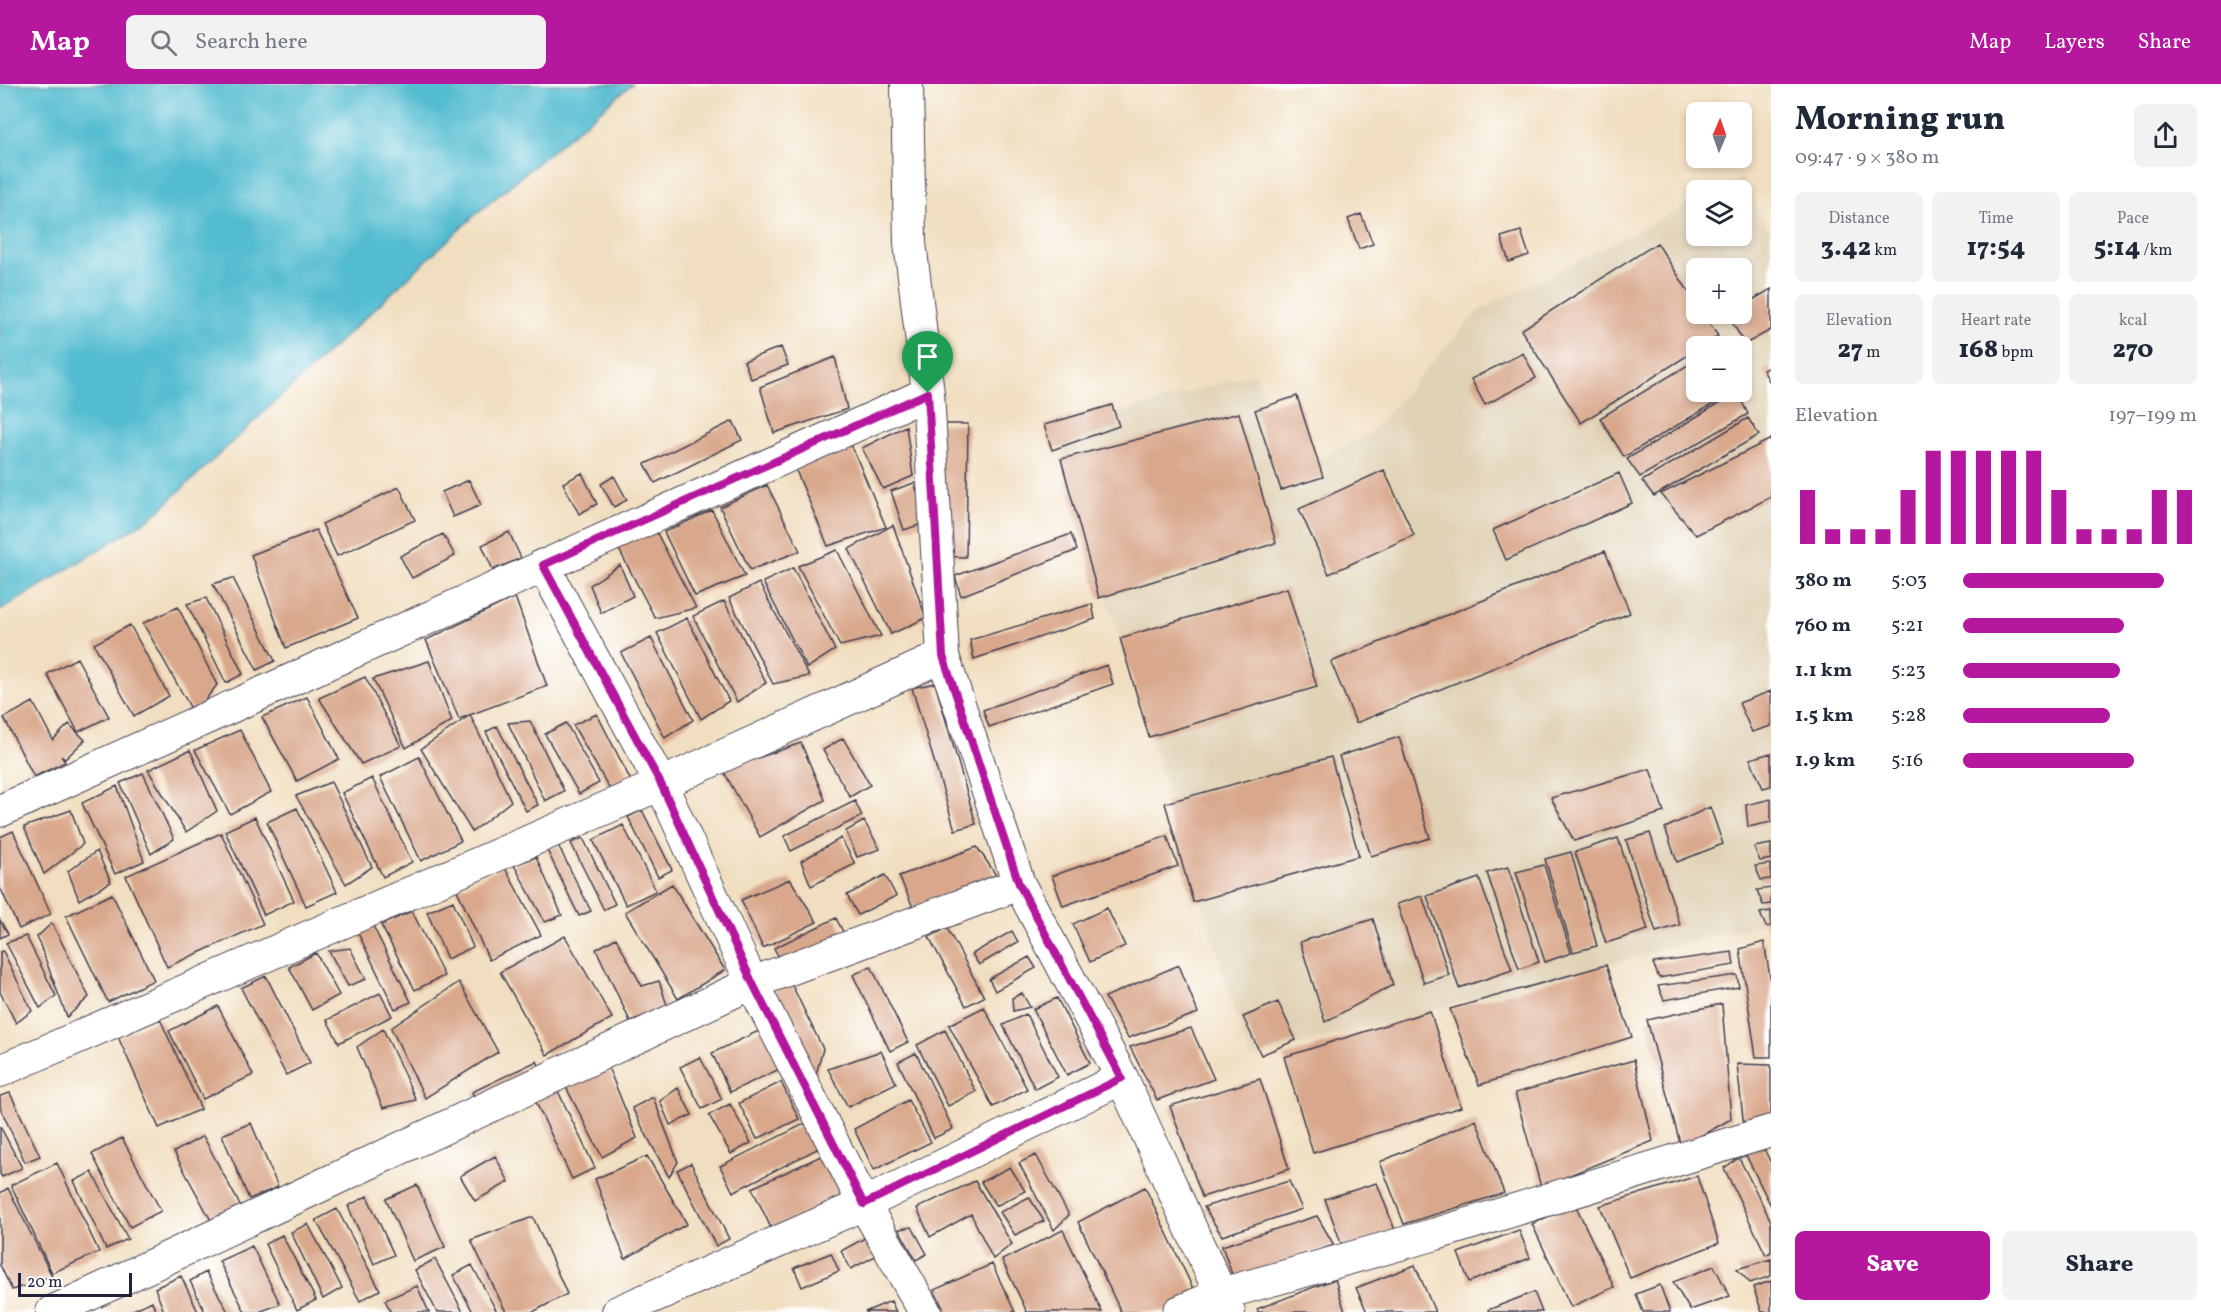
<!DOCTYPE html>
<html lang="en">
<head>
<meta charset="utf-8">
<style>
	body { margin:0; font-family:Vollkorn,serif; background:#f2f2f3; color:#1f2937; height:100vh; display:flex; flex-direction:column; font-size:22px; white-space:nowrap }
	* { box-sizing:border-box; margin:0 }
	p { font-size:20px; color:#747a83 }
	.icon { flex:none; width:33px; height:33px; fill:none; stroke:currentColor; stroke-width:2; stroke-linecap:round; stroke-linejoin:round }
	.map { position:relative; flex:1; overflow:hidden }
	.details { display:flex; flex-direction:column; background:#fff; width:450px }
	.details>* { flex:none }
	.needle { width:39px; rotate:2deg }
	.fabs { position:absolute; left:1686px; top:18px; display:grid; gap:12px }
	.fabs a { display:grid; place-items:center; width:66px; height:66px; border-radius:9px; background:#fff; box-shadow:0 3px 9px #0003; font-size:30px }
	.scale { position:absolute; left:18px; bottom:15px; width:114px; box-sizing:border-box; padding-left:6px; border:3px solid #22223b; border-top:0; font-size:16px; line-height:21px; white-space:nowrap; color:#22223b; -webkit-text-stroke:4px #fff; paint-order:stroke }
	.pin { position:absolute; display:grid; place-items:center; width:51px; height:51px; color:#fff; margin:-62px -26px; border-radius:50% 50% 50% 0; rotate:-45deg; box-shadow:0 0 6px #0007 }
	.pin .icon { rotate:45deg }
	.round { display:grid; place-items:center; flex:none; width:63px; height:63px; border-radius:9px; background:#f2f2f3 }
	.head { display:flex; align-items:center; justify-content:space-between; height:102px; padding:0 24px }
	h1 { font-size:33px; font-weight:800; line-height:45px }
	.figures { display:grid; grid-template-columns:repeat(3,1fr); gap:9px; height:102px; padding:6px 24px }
	.figures div { display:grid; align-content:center; border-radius:9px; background:#f2f2f3; text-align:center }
	.figures b { font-size:26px; font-weight:800 }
	.figures small { font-size:16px; font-weight:400 }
	.figures p { font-size:16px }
	.chart { height:168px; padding:12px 24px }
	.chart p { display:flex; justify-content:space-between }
	.chart svg { width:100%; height:108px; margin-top:6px; stroke:#b5179e; stroke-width:6 }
	.action { display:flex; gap:12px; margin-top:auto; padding:12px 24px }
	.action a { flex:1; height:69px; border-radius:9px; background:#b5179e; color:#fff; font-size:24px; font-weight:800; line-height:69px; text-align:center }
	.action a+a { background:#f2f2f3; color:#1f2937 }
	ul { padding:0 24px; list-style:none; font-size:20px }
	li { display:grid; grid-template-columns:96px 72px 1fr; align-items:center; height:45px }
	li i { height:15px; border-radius:8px; background:#b5179e }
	header { display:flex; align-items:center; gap:36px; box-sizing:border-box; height:84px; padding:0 30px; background:#b5179e; color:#fff }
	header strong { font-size:28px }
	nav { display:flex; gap:33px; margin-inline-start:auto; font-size:21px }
	.search { width:420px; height:54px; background:#f2f2f3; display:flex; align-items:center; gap:15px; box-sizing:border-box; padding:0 21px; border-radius:9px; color:#747a83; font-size:22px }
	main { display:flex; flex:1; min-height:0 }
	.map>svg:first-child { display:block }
</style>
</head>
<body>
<header>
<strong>Map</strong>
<div class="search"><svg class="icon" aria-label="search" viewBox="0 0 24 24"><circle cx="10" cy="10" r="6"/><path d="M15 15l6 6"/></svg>Search here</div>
<nav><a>Map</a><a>Layers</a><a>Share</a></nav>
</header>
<main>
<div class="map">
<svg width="1771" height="1228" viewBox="0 0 1771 1228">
	<rect width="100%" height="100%" fill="#fff"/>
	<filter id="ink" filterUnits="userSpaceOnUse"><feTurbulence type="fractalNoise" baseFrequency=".0167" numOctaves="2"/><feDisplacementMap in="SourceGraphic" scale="12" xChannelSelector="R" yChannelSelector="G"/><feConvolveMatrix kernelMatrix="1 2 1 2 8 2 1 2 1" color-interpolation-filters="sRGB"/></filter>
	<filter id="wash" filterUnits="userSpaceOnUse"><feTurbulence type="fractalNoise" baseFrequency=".008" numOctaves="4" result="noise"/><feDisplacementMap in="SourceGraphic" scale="24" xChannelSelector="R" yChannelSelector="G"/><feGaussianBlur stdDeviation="1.35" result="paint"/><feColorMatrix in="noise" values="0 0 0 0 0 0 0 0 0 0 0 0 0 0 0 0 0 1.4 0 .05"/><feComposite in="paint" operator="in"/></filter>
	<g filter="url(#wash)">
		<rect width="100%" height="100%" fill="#f1dec0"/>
		<path fill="#e0d2b5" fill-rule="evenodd" d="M1742,93L1771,150V837L1250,974L1056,349L1256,288L1285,389L1368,351L1477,228L1696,117V152H1742V106H1716ZM1696,184H1742V230H1696ZM1696,262H1742V308H1696Z"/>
		<path fill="#53bcd0" stroke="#3a6f86" stroke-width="1.5" d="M0,0H632L476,130L152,433L0,527Z"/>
		<g id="blocks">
			<path fill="#d9a78b" d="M1361,130L1373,160L1359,165L1348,135Z
				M1521,147L1529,171L1509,178L1501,153Z
				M1657,159L1696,219V230H1703L1718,252L1701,262H1696V266L1581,339L1521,246Z
				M1771,205V246L1745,260L1727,230H1742V222Z
				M781,263L788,281L751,295L744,277Z
				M1523,269L1536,294L1485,321L1471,295Z
				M835,273L847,325L774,349L760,303Z
				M1696,276V308H1733L1624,373L1600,334Z
				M1771,282V300L1763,286Z
				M1737,308L1748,330L1640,393L1627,375Z
				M1297,312L1323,393L1281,406L1255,326Z
				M1112,321L1119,342L1052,366L1044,341Z
				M1239,329L1276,459L1099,514L1061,375Z
				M1748,334L1759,351L1654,412L1642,397Z
				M733,337L742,356L655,399L645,380Z
				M928,340H968L966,473L926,472L927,438L904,446L891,407L914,399L927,436Z
				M906,342L913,392L883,405L862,364Z
				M1771,355V413L1696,451L1661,410Z
				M850,358L886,443L828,462L795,384Z
				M1384,386L1414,451L1329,490L1299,425Z
				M582,389L597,420L579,430L563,399Z
				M1619,389L1632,419L1506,476L1493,446Z
				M614,392L627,416L614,423L601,400Z
				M469,396L481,421L453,433L442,408Z
				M767,401L800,467L750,486L720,423Z
				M399,403L415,436L337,472L322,440Z
				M712,426L745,492L695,512L664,448Z
				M651,438L696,524L655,534L613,454Z
				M893,441L926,534L891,550L849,465Z
				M316,446L358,534L286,564L251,471Z
				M509,448L521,474L493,486L482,461Z
				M443,450L455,472L412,494L400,472Z
				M1071,450L1077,466L961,512L955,492Z
				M837,466L881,552L840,562L798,482Z
				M1605,467L1630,529L1356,639L1331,578Z
				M620,481L633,512L601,529L590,501Z
				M793,484L835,566L807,584L763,498Z
				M233,494L275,577L257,586L213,500Z
				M759,499L809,592L773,600L729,514Z
				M1287,504L1317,603L1149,653L1120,554Z
				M515,513L547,602L459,635L426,556Z
				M206,514L243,590L226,599L187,520Z
				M724,517L766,599L737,618L693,532Z
				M1092,520L1095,535L974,575L970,556Z
				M178,523L217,601L194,630L143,539Z
				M687,534L729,617L701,635L657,549Z
				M130,541L169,612L134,632L94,560Z
				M651,554L693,636L665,654L621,569Z
				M77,574L109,633L78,648L47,590Z
				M429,577L452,637L406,664L373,595Z
				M1107,581L1113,600L989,643L983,626Z
				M365,593L401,662L361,680L319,614Z
				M935,599L976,740L955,746L912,604Z
				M1771,607V642L1752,648L1739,619Z
				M307,613L339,675L297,697L262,633Z
				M33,618L53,656L69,640L85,656L65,675L61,672L65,678L34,693L4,634Z
				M597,630L632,699L612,709L573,641Z
				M470,631L511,717L472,748L421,665Z
				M530,637L564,707L545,717L508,639Z
				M566,639L599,699L579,710L545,650Z
				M497,642L538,721L526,727L486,648Z
				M240,646L271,708L230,730L195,666Z
				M1399,653L1430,754L1371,772L1339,672Z
				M843,654L870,701L850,713L823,666Z
				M801,659L825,716L760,753L723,686Z
				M190,666L217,727L186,748L148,686Z
				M1771,669V702L1763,704L1750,675Z
				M419,673L461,757L421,777L380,693Z
				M1331,673L1359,772L1193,818L1165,719Z
				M1650,685L1664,728L1574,757L1551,714Z
				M143,689L174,755L151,770L120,699Z
				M372,694L412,778L383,793L342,709Z
				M331,698L372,783L346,800L296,712Z
				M117,702L144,777L115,790L82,719Z
				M1771,715V738L1748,743L1746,721Z
				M855,717L862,732L791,767L784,752Z
				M1710,723L1723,760L1677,778L1665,744Z
				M297,724L337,808L306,822L267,738Z
				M71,726L83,760L44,790L24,743Z
				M642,726L672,786L658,793L628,733Z
				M255,733L294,817L264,831L225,747Z
				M864,737L880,765L857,773L846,747Z
				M623,741L656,807L626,821L593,756Z
				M13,747L51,830L19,845L0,803V753Z
				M221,749L263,840L167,883L126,792Z
				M1650,749L1680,841L1656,848L1626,756Z
				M1167,752L1178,782L1063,822L1052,792Z
				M583,754L615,820L604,826L571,759Z
				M841,754L855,780L811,802L801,777Z
				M1618,754L1648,846L1606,859L1575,768Z
				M1771,760V775L1760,777L1754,763Z
				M558,761L591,827L579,832L547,766Z
				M977,763L996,791L913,823L899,792Z
				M97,767L111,798L79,816L68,787Z
				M1571,768L1597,862L1573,868L1545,775Z
				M536,773L562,831L545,838L514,781Z
				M1771,780V795L1761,796L1755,782Z
				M1544,781L1571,869L1545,878L1516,788Z
				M504,782L541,851L489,876L457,806Z
				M1508,783L1539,878L1519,885L1487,789Z
				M885,791L896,812L858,831L847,811Z
				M1479,794L1512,886L1459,904L1427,812Z
				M790,795L817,838L763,864L741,816Z
				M672,800L725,886L678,915L625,828Z
				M1771,804V820L1763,821L1757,806Z
				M112,810L154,896L108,918L66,832Z
				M1422,812L1449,891L1424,899L1397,820Z
				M453,817L473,863L447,875L427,828Z
				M1107,824L1125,862L1090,878L1073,840Z
				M412,827L444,892L415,906L381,841Z
				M1771,827V842L1766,843L1760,829Z
				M836,834L846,854L785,885L774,864Z
				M1373,835L1393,901L1325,938L1300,858Z
				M0,836L8,850L0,854Z
				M52,839L89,913L67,933L37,853Z
				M372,840L411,918L395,925L357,847Z
				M947,844L984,913L966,922L929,853Z
				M1012,847L1018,858L979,881L972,870Z
				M26,852L56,912L40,924L6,859Z
				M565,852L612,934L547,971L500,888Z
				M616,854L642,902L659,897L668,924L630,937L596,865Z
				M1764,858L1771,899V973H1756L1740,865Z
				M350,864L366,895L348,902L329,867Z
				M3,867L32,927L16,939L0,908V868Z
				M1732,868L1734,881L1659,894L1653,879Z
				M316,869L339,911L312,926L289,883Z
				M1029,873L1036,884L995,907L989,895Z
				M1179,881L1198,929L1128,954L1105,913Z
				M1606,881L1632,953L1479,1001L1450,925Z
				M871,882L908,958L890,967L853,891Z
				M1737,891L1739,903L1664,916L1658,902Z
				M266,892L310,979L286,991L241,904Z
				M459,898L498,968L425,1014L391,944Z
				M791,899L823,965L815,994L771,909Z
				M380,909L392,932L339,959L327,936Z
				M1022,909L1030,923L1013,927L1012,914Z
				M1057,914L1090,979L1067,991L1033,925Z
				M1278,918L1296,956L1261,971L1243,933Z
				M1722,920L1731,1035L1681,1063L1647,936Z
				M218,922L253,991L203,1015L169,947Z
				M984,923L1027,1005L993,1023L949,941Z
				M1430,927L1461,1023L1313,1069L1284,973Z
				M1026,930L1058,993L1035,1005L1003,941Z
				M160,935L201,1025L159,1044L118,953Z
				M765,944L784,983L730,1008L712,969Z
				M1191,944L1214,995L1157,1016L1130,963Z
				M383,945L416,1016L383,1024L357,963Z
				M945,946L976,1008L948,1022L917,961Z
				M881,967L896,999L848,1023L828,985Z
				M916,969L953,1045L934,1054L898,978Z
				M700,973L722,1015L702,1025L680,983Z
				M1634,976L1653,1057L1541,1103L1515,1009Z
				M537,977L543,990L478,1021L472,1008Z
				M1737,980L1771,981V1037L1744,1044Z
				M608,983L637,1054L602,1073L566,1003Z
				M1260,995L1289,1085L1202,1113L1170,1022Z
				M781,998L799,1035L757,1055L739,1019Z
				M555,1001L595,1084L572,1095L533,1012Z
				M678,1004L692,1031L670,1041L660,1017Z
				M10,1009L40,1072L25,1078L0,1023V1012Z
				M653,1013L678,1078L669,1093L632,1024Z
				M908,1016L931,1058L874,1086L854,1045Z
				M730,1020L751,1059L731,1070L709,1031Z
				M1476,1036L1504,1109L1404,1140L1380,1078Z
				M810,1037L823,1062L733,1108L720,1082Z
				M251,1039L278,1103L249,1115L222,1051Z
				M0,1042L22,1084L2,1093L0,1090Z
				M203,1052L242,1125L213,1140L174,1068Z
				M122,1054L161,1127L130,1143L92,1070Z
				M1760,1057L1771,1079V1122L1744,1067Z
				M823,1071L842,1112L771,1144L752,1104Z
				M1036,1071L1069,1131L1054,1146L1019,1079Z
				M495,1072L509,1098L475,1117L460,1092Z
				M647,1072L687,1140L625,1175L595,1095Z
				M1739,1074L1771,1137V1168L1766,1171L1724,1084Z
				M57,1079L99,1168L52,1189L11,1101Z
				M691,1079L729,1155L716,1162L677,1086Z
				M1010,1083L1025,1107L996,1122L981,1098Z
				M92,1088L128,1155L106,1165L74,1097Z
				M1697,1092L1719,1159L1630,1194L1600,1122Z
				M975,1097L1012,1160L993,1175L971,1130L930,1153L917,1124Z
				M1289,1097L1302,1125L1222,1152L1204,1123Z
				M1377,1099L1406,1175L1349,1181L1325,1115Z
				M417,1101L445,1163L413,1177L386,1115Z
				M1145,1103L1197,1213L1162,1228H1121L1078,1138Z
				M8,1104L52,1192L12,1206L0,1181V1109Z
				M367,1112L394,1171L374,1180L348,1122Z
				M1029,1113L1044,1137L1015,1151L1000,1128Z
				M1575,1120L1614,1203L1571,1223L1532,1140Z
				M337,1125L380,1206L360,1217L316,1136Z
				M1317,1132L1334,1161L1234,1196L1222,1162Z
				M533,1133L567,1210L533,1228H506L471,1156Z
				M308,1140L342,1204L323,1215L291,1148Z
				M912,1143L927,1170L916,1176L899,1145Z
				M1063,1146L1102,1228H1027L1002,1176Z
				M1519,1146L1530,1174L1469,1198L1458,1169Z
				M872,1150L881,1169L851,1185L841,1167Z
				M282,1151L316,1216L297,1226L265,1160Z
				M252,1162L280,1220L259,1228H245L219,1177Z
				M831,1169L839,1187L802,1203L794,1184Z
				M435,1175L463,1228H437L415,1186Z
				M1771,1175V1192L1750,1199L1737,1185Z
				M992,1180L1015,1228H945L934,1206Z
				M472,1181L497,1228H473L453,1191Z
				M1415,1181L1435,1228H1367L1356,1204Z
				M1714,1182L1730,1212L1690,1226L1673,1198Z
				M206,1188L228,1228H205L190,1197Z
				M181,1192L198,1228H164L155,1204Z
				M1335,1195L1345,1228H1258L1257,1225Z
				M1771,1197V1228H1762L1753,1203Z
				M1660,1201L1670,1228H1643L1636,1210Z
				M417,1202L429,1228H391L385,1216Z
				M1534,1208L1542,1228H1489L1488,1226Z
				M152,1217L156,1228H129Z
				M891,1217L896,1228H865Z"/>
		</g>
	</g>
	<g filter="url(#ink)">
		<use href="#blocks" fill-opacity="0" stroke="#413e4f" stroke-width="1.5"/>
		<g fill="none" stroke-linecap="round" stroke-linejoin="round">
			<g stroke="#413e4f" stroke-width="34">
				<path id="minor" d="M907,0L910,159L928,309
					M543,481L661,700L752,899L864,1120L925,1228
					M0,727L928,309L943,572L1019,800L1122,994L1229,1228
					M0,987L661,700L943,572
					M52,1228L752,899L1019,800
					M618,1228L864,1120L1122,994
					M1179,1228L1221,1210L1436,1150L1771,1047"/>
			</g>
			<use href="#minor" stroke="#fff" stroke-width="32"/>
		</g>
	</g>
	<g fill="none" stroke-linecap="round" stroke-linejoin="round" filter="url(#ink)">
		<g stroke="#fff" stroke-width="12">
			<path id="route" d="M928,309L943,572L1019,800L1122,994L864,1120L752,898L661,700L543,481Z"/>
		</g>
		<use href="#route" stroke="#b5179e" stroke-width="8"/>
	</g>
</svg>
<div class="fabs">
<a><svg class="needle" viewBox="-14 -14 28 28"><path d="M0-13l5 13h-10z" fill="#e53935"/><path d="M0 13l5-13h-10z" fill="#747a83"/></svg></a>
<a><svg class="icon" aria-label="layers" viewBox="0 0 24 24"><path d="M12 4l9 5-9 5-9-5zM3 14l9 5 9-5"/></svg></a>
<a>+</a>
<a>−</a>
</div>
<div class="scale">20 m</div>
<div class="pin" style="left:928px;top:309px;background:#1e9e55"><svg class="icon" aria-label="arrive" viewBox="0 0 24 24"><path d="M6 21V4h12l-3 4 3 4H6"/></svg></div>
</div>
<section class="details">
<div class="head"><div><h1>Morning run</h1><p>09:47 · 9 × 380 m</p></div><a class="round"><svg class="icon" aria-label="share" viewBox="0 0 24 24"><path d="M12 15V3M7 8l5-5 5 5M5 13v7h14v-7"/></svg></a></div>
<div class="figures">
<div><p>Distance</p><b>3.42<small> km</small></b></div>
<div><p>Time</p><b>17:54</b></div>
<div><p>Pace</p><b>5:14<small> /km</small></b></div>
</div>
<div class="figures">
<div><p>Elevation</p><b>27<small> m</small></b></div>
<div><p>Heart rate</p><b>168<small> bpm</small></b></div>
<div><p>kcal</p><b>270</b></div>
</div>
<div class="chart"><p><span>Elevation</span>197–199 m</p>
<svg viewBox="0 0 160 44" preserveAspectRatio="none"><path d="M5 44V22M15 44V38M25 44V38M35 44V38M45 44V22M55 44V6M65 44V6M75 44V6M85 44V6M95 44V6M105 44V22M115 44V38M125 44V38M135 44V38M145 44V22M155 44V22"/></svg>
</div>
<ul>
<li><b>380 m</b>5:03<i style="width:86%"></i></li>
<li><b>760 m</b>5:21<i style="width:69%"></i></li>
<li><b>1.1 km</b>5:23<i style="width:67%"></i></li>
<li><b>1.5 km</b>5:28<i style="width:63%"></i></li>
<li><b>1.9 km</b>5:16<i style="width:73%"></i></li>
</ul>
<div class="action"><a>Save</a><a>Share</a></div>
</section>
</main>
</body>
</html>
